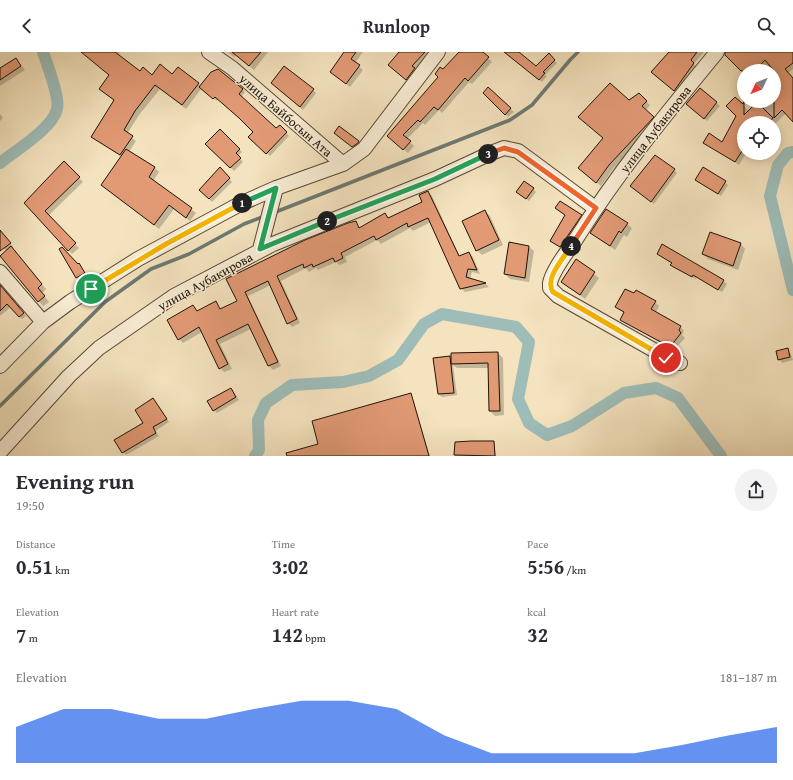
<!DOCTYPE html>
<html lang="en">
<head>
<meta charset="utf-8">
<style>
	body { margin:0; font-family:"Gentium Book Plus",serif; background:#f2f2f3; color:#2b2b33; height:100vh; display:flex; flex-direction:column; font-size:15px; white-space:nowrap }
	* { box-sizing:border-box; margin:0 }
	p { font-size:13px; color:#7c7c81 }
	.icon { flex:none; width:22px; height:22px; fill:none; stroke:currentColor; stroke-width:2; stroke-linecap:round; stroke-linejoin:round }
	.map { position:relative; height:404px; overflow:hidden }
	.sheet { display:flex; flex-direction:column; background:#fff; flex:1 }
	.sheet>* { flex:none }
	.needle { width:26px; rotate:227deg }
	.controls { position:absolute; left:737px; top:12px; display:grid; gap:8px }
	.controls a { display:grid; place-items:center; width:44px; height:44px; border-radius:50%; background:#fff; box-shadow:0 2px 10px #0003; font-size:20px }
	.pin { position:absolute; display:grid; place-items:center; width:34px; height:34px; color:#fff; margin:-17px; border:2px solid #fff; border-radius:50%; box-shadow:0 1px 4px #0007 }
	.km { position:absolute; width:20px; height:20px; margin:-10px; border-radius:50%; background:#222; color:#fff; font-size:11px; line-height:20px; text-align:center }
	.round { display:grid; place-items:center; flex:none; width:42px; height:42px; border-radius:21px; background:#f2f2f3 }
	.headline { display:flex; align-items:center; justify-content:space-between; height:68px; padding:0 16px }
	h1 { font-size:22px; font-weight:600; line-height:30px }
	.metrics { display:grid; grid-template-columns:repeat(3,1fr); gap:6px; height:68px; padding:4px 16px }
	.metrics div { display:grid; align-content:center }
	.metrics b { font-size:20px; font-weight:600 }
	.metrics small { font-size:11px; font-weight:400 }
	.metrics p { font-size:11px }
	.chart { height:112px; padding:8px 16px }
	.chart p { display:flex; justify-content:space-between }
	.chart svg { width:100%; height:72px; margin-top:4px; fill:#2563eb; opacity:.7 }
	header { display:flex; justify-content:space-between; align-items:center; height:52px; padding:0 16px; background:#fff; font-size:18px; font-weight:600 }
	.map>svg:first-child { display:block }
</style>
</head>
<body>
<header><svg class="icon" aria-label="back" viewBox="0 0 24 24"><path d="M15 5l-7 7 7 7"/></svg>Runloop<svg class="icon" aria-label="search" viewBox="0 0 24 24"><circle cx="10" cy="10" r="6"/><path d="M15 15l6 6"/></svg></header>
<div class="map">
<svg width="793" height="404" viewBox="0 0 793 404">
	<rect width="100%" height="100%" fill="#f4e3be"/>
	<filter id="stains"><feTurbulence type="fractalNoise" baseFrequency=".005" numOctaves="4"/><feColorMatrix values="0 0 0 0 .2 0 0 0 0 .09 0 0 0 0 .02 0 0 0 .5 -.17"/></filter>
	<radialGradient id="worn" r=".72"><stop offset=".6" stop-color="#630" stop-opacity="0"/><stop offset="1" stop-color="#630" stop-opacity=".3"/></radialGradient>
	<path fill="#0003" d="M86,0H120L118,3L140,21L152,24L172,23L198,31L201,34L242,37L245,40L241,45L276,78L280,74L289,84L270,104L249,85L254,80L218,47L217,49L201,37L186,57L160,37L139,63L127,82L136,89L129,100L155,116L159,120L153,129L196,161L190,169L174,157L159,177L107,137L122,105L92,85L115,49L100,37L110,23Z
		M228,0H268L254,18L236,3L234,5Z
		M345,0H363L355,11L363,18L350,35L335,23Z
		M407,0H430L415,17L417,20L409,30L393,16Z
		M460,0H482L492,10L472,32L469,30L442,61L439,58L425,73L423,71L407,87L414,94L408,101L392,87L443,19Z
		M505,0H518L536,15L549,3L557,11L545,23L547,24L542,30Z
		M670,0H704L694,12L697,15L678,42L656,24Z
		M726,0H793V17L788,21L793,27V68L786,61L774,73V71H744V101H746L739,113L705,90L722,91L737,64L735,46L749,59L760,49H774V19H744V21L726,3Z
		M16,7L25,18L0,34V16Z
		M275,34L313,38L316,41L303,58Z
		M488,37L514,60L508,65L484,41Z
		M700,37L720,54L707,69L691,55Z
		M639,42L650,53L646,58L657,69L613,117L601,134L583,120L629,50Z
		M0,62L3,66L0,69Z
		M339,75L359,90L362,93L356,98L338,84L335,81Z
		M220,79L242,100L238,104L243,110L234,119L207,92Z
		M64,111L83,130L48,164L79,196L72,202L25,151Z
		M220,117L232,130L212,150L201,138Z
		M674,118L677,121L654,152L635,137Z
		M696,128L725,130L728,133L721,144Z
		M533,137L536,140L529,149L520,142Z
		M428,140L432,144L460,205L469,201L473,205L480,222L472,220L470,227L486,232L489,235L465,240L461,236L431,170L413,179L410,176L381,192L377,188L345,205L347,210L340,213L336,210L318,218L316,216L309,220L306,216L281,229L300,271L292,275L288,271L271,233L248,244L281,314L273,318L269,314L251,277L220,292L232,317L224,320L220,316L202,280L183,291L179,287L193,254L198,260L216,251L221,258L238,249L228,228L355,170L360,176L385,162L389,166L423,151Z
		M485,159L490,164L503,193L482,203L477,198Z
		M581,164L584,167L564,197L552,189Z
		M627,172L632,176L627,185L624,183L615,198L591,181Z
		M0,179L13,195L12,196L46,237L42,241L49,250L43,254L1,203L6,199L0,192Z
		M711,181L741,192L745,197L738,218L708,207L703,202Z
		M663,194L723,229L727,232L722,240L697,225L696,227L674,216L671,213L672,212L658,202Z
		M529,195L534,199L529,230L510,227L505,222Z
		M576,209L599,226L585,247L562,230Z
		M77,213H80L85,222L78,227Z
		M0,234L26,264L22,267L11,255L0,264Z
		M655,250L659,254L656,260L684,278L682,283L685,286L674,298L625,271L621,267L624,261L616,255Z
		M787,297L790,300L793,308L782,311L779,307Z
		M498,301L503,306L504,363L495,364L490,359L489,316H457L453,313L457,343L442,345L438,342L449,305L452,308Z
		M231,337L239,348L217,361L214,358Z
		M411,342L430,404H289L319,393Z
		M153,347L169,370L155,379L159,384L126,403L123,400L144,371Z
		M494,390L496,404H455L456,391Z"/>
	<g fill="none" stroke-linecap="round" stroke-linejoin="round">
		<path stroke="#6c7972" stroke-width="3.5" d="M273,161L510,68L532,53L570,8L578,0
			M0,354L105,250L151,217L189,202L244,172L265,164"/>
		<path stroke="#9ebdb9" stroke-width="12" d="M793,100L788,101L778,113L770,144L793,238
			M0,111C15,99 53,76 57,57C60,45 47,12 43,0
			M255,404L259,398L258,368L266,351L292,333L343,330L369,324L398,308L424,272L442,262L516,275L529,290L518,347L529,371L547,383L572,374L624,341L656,336L678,346L721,404"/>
	</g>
	<path fill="#e29a75" stroke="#201307" d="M81,0H115L140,19L143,15L152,23L160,12L172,22L178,15L199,31L182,53L155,33L135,59L124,78L133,84L120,103L91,85L114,48L99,37L109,23Z
		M232,0H261L249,14Z
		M344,0H356L351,7L360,13L346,32L330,20Z
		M399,0H425L412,14L415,16L406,28L388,13Z
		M459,0H483L489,5L468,29L465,26L438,58L434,55L420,70L418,68L403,83L411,89L403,98L387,84L438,25L435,22L440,15L443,17Z
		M504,0H519L536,14L549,1L555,8L543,20L545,21L539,28Z
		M669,0H697L691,8L694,11L674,39L651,20Z
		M725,0H793V11L785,17L793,26V70L782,58L774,66V19L765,8L755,19H741L725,3Z
		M16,6L21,14L0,28V16Z
		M284,14L314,37L300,55L271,31Z
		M218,17L243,37L239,42L276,76L280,73L287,80L266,102L248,85L253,80L239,66L215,45L213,47L199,35L211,20Z
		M610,31L629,48L639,41L647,49L642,54L654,65L609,113L596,131L578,116L603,86L578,65Z
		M488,35L511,56L505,63L483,41Z
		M700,36L717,50L704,67L686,52Z
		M735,45L743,52L744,49V63L757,50L773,66L769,71H744V96L735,110L703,91L709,81L722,90L736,64L726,54Z
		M339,74L359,89L358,91L352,95L334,81Z
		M220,77L240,97L236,101L241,106L230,116L205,92Z
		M126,97L155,115L149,125L192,156L186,166L169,153L154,173L101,133Z
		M655,103L675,117L651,150L630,134Z
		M64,109L80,125L45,159L76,191L68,199L24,151Z
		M220,115L230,126L209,147L199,138Z
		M703,115L726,129L718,142L695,128Z
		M524,129L534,136L526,147L516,140Z
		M428,139L459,204L469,200L477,218L468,217L466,225L486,231L460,237L428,166L408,175L407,171L376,188L374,184L341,201L343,206L335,210L333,206L313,215L312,212L304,216L303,212L277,224L297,267L287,272L268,229L245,240L278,310L268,314L248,272L216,288L228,312L219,317L199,275L178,288L167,268L193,253L197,259L216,249L220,257L237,249L226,227L305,188L348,171L356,169L359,176L385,161L388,166L422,150L419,143Z
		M560,149L582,163L560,195L550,189L565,163L555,156Z
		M606,157L628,171L621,181L619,179L610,194L590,181Z
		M485,158L499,188L476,199L462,169Z
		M0,178L11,191L0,199Z
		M710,180L741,191L733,214L702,202Z
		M509,190L529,194L525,226L504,222Z
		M662,192L724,228L718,238L693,223L692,225L670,213L672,211L657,202Z
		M11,194L42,232L38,236L45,244L38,250L0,204Z
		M62,195L78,212L79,211L85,221L76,226L59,197Z
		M576,207L595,220L580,243L561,230Z
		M0,233L24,261L19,265L7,252L0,259Z
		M625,237L634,241L636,238L656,249L651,257L681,274L679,278L681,281L670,295L620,268L624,260L615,255Z
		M788,296L790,305L778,308L776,299Z
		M498,300L500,359H489L488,311L451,312V301Z
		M450,304L454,341L438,342L433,306Z
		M231,336L236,345L213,359L207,349Z
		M411,341L429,404H287L286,401L318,392L312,369Z
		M153,346L167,367L153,375L156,381L122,401L114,388L143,371L135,358Z
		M471,389H494L495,404L454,403L455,390Z"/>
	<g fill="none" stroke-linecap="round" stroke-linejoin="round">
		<g stroke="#554735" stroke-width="16">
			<path id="street" d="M209,0L232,16L343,112
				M260,197L276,136
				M0,220L43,270
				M680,311L666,305L558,244L550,236V231C553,217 568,199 576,187C618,120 667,61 717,0
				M0,314L43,270L70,250L138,207L240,152L276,136L343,112L364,97L438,0
				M0,400L69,324L99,296L174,244L273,192L435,127L491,101L504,96L518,99L595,156"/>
		</g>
		<use href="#street" stroke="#f8edd5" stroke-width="14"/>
	</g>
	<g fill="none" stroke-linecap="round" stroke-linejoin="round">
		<g stroke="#fff" stroke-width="8">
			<path id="split-1" d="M91,237L166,192L242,151"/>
		</g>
		<g stroke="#fff" stroke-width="8">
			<path id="split-2" d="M242,151L276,136L260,197L327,169"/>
		</g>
		<g stroke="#fff" stroke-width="8">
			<path id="split-3" d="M327,169L435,127L488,102"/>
		</g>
		<g stroke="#fff" stroke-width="8">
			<path id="split-4" d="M488,102L504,96L518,100L596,156L571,194"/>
		</g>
		<g stroke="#fff" stroke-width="8">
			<path id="split-5" d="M571,194C564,206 544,226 553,240L666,306"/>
		</g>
		<use href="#split-1" stroke="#f5b400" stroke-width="5"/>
		<use href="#split-2" stroke="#22a559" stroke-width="5"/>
		<use href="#split-3" stroke="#22a559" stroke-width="5"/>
		<use href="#split-4" stroke="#f0652b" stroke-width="5"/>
		<use href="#split-5" stroke="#f5b400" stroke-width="5"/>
	</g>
	<g text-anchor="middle" stroke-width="3" stroke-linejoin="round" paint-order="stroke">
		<g font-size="13" fill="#201307" stroke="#f8edd5">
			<text transform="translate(286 63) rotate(41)" y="5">улица Байбосын Ата</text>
			<text transform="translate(655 77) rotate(-52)" y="5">улица Аубакирова</text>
			<text transform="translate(205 229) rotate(-29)" y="5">улица Аубакирова</text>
		</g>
	</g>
	<rect width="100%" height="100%" filter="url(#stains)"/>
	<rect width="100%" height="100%" fill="url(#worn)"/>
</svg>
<div class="controls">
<a><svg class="needle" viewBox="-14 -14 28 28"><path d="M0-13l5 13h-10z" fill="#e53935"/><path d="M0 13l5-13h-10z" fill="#7c7c81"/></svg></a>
<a><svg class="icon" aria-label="locate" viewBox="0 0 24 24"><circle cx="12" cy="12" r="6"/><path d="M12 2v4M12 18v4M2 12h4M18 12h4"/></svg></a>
</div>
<div class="pin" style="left:91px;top:237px;background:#1e9e55"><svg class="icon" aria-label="arrive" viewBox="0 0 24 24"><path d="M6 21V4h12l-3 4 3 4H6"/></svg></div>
<div class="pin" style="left:666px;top:306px;background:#d93025"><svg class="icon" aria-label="check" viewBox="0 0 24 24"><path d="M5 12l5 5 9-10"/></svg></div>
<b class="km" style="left:242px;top:151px">1</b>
<b class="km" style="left:327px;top:169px">2</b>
<b class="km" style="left:488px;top:102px">3</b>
<b class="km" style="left:571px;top:194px">4</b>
</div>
<section class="sheet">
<div class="headline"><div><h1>Evening run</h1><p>19:50</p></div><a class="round"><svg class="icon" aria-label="share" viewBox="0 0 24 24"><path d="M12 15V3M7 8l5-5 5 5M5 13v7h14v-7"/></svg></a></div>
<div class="metrics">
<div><p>Distance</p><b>0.51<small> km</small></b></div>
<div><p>Time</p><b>3:02</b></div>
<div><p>Pace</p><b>5:56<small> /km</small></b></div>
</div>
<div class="metrics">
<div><p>Elevation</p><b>7<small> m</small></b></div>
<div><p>Heart rate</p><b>142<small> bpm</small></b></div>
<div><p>kcal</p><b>32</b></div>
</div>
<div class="chart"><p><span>Elevation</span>181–187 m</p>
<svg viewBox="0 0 160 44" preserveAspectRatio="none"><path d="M0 44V22L10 11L20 11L30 17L40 17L50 11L60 6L70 6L80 11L90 27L100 38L110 38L120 38L130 38L140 33L150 27L160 22V44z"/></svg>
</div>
</section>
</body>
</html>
